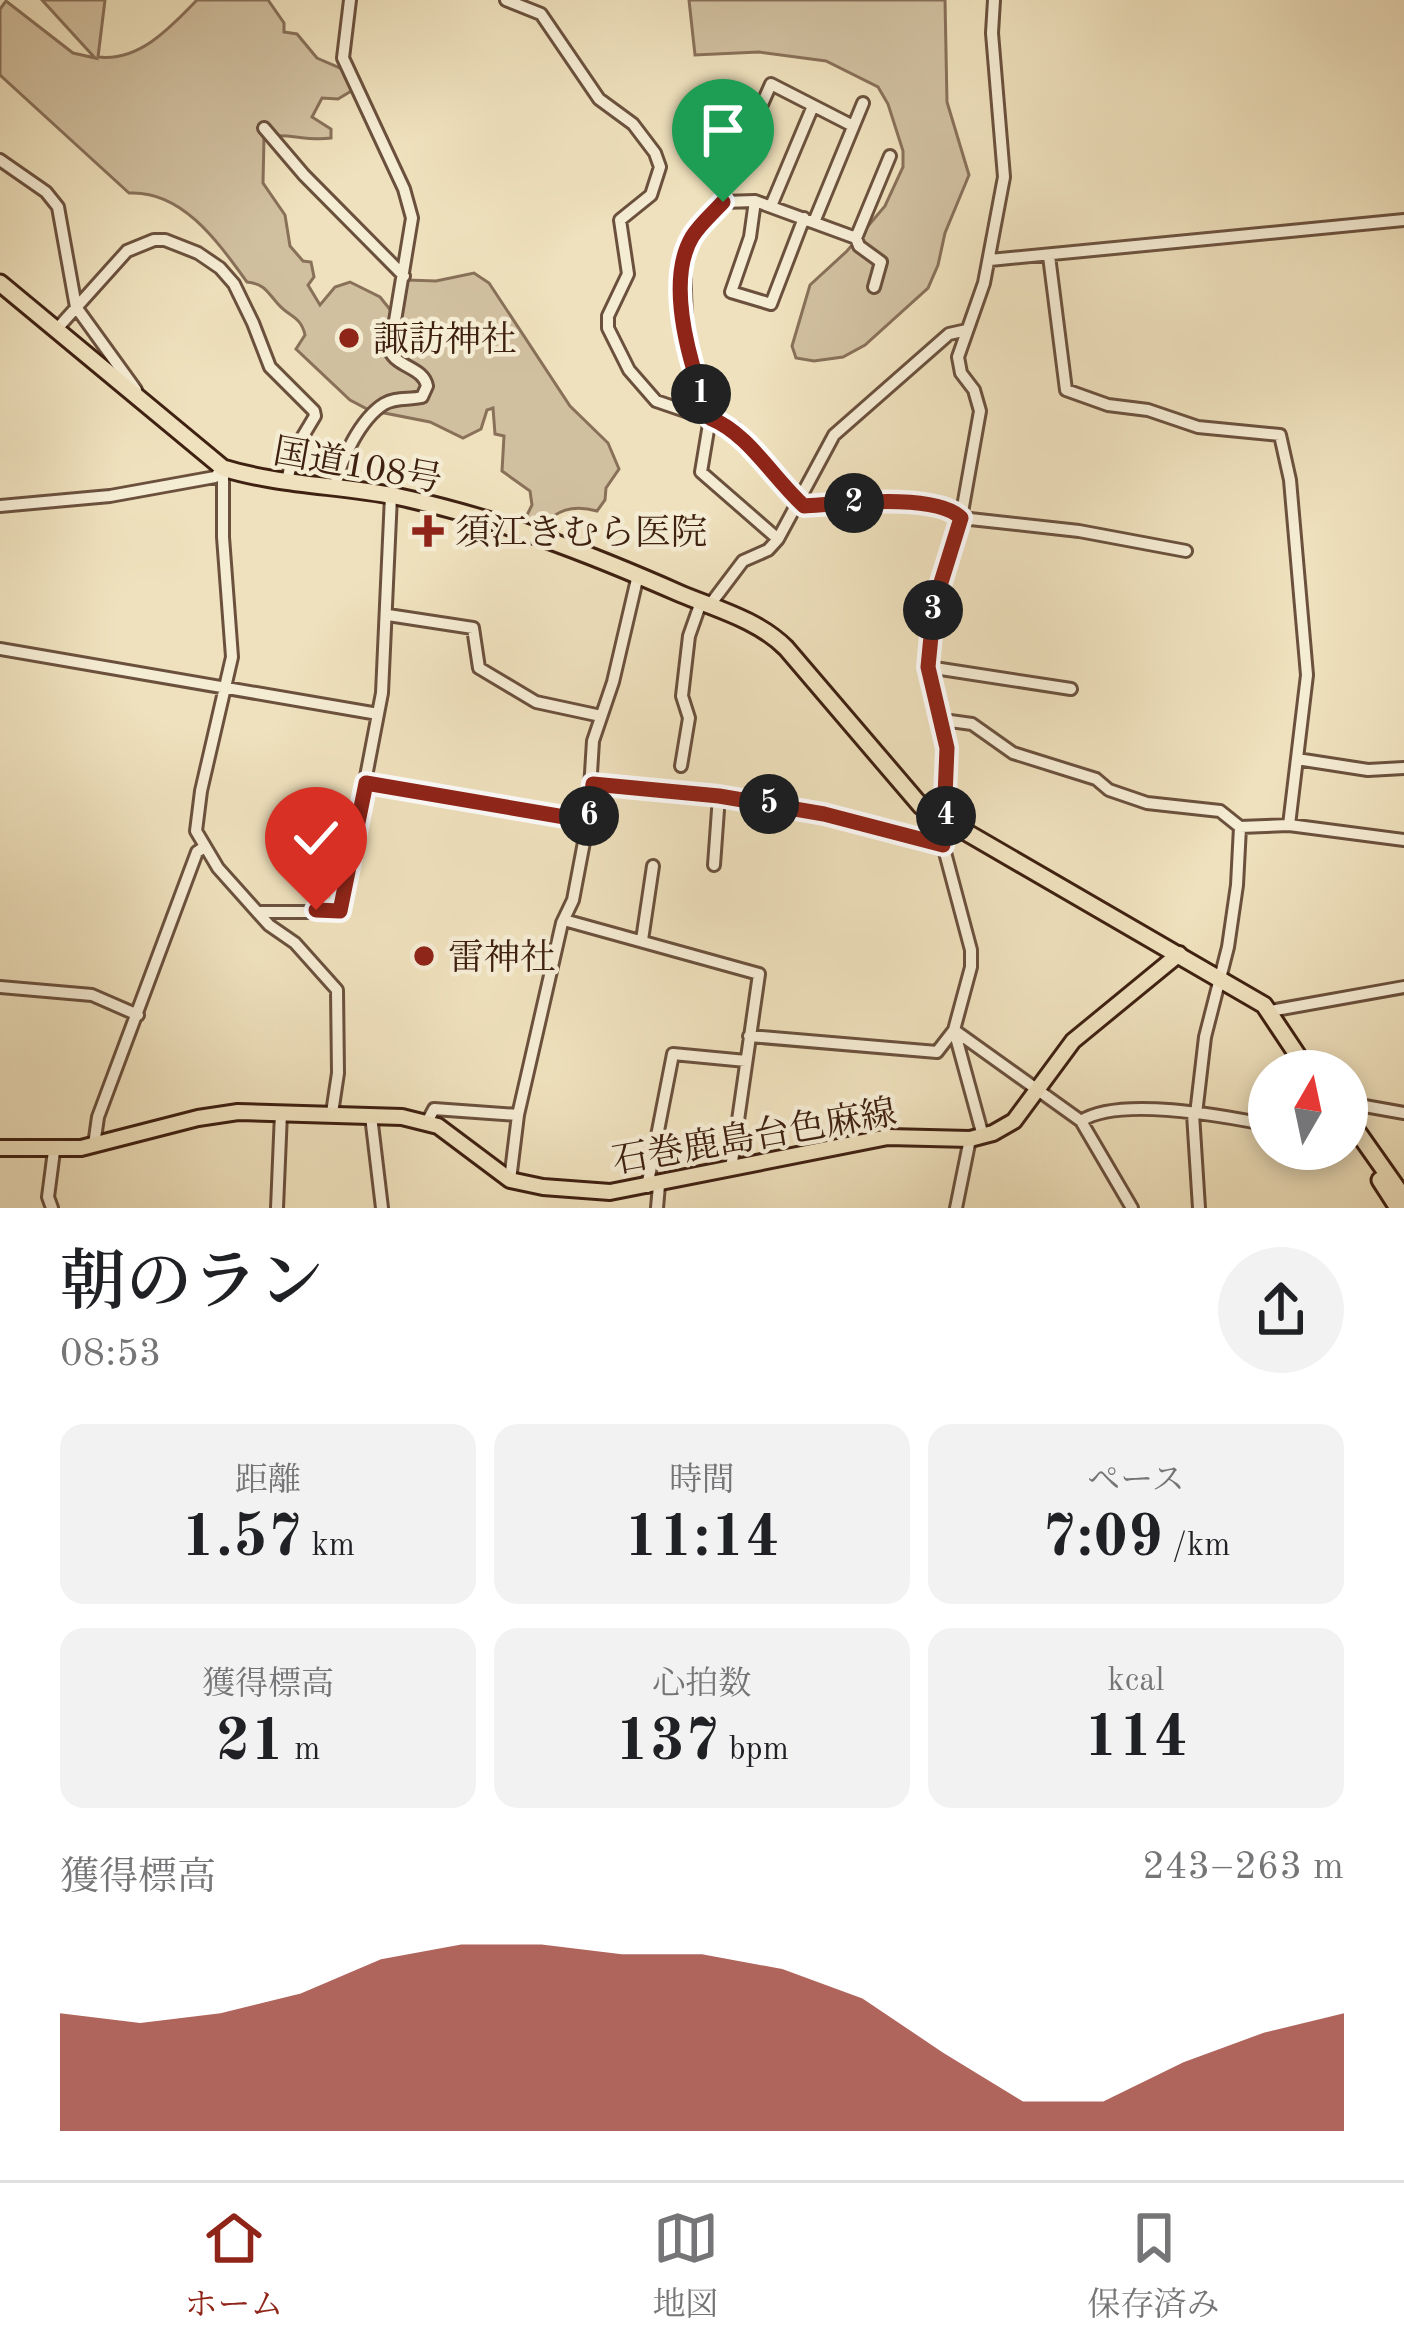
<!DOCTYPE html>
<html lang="ja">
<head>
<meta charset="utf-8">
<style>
	body { margin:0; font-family:"Old Standard TT","Noto Serif JP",serif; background:#f2f2f2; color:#202124; height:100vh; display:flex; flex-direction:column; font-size:45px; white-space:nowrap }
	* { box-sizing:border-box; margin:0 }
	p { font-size:39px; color:#757577 }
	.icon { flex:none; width:66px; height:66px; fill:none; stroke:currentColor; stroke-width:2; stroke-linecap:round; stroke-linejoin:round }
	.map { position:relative; height:1208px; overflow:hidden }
	.details { display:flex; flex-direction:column; background:#fff; flex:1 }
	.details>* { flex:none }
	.needle { width:78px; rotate:9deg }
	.tools { position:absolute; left:1248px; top:1050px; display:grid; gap:24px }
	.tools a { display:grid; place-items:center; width:120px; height:120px; border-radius:50%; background:#fff; box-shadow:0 6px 18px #0003; font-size:60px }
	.pin { position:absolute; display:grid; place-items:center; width:102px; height:102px; color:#fff; margin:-123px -51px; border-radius:50% 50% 50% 0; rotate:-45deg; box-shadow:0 0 12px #0007 }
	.pin .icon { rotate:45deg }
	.km { position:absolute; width:60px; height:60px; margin:-30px; border-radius:50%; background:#222; color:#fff; font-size:33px; line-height:60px; text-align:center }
	.round { display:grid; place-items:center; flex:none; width:126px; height:126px; border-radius:63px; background:#f2f2f2 }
	.summary { display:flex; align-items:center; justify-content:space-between; height:204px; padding:0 60px }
	h1 { font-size:66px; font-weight:600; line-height:90px }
	.figures { display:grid; grid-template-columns:repeat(3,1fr); gap:18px; height:204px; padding:12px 60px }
	.figures div { display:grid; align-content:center; border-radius:24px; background:#f2f2f2; text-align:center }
	.figures b { font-size:60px; font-weight:600 }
	.figures small { font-size:33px; font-weight:400 }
	.figures p { font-size:33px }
	.chart { height:336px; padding:24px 60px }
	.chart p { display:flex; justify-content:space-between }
	.chart svg { width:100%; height:216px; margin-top:12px; fill:#8f2418; opacity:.7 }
	.menu { display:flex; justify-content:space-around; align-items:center; height:168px; border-top:3px solid #e0e0e0; background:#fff; font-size:33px; color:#757577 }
	.menu a { display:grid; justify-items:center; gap:6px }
	.menu .current { color:#8f2418 }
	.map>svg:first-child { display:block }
</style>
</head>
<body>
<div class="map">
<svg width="1404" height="1208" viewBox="0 0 1404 1208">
	<rect width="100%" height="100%" fill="#efe1bd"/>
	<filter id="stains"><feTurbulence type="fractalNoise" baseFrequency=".00167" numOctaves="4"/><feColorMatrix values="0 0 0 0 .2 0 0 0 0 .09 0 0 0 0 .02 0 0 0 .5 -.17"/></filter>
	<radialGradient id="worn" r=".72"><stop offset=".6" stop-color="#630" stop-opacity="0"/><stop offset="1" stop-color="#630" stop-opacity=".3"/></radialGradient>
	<path fill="#d1c0a0" stroke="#887059" stroke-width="3" d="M42,0H105L98,57C139,62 171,27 197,0H268L284,23V32L297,34L317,58L342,69L353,90L338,99L322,98L312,117L331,129V138C307,142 287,132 264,137L263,183L285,215L290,246L303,261L311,262L314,277L308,285L320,305L335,287L350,282L380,297L392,312L402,313L408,280L436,281L474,273L489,283L570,406L608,443L619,469L606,488L605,500L597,511C572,504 557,510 539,528L531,527L526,517L532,505L530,491L502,471L504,436L495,434L493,408L487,410L481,429L463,438L430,422L369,410L350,400L296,349L305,335C301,316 289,317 278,304C267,292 265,284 247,282C218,242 182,190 129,193L0,75V9L6,1L73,53L95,58Z
		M689,0H945L947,102L969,175L945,233L938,265L928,288L865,345L843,357L814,361L796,358L792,346L810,285L847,251L885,206L903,167V151L888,104L878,87L826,61L759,52L695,55Z"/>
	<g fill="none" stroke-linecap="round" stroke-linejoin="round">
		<g stroke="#6b513d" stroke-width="16">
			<path id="minor" d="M506,0L541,14L599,99L633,124L655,153L660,167L651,195L620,220L628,274L608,316V328L629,370L656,401L735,428L754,455L804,506C839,504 936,492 961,518L1079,531L1186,551
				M994,0L992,33L1004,177L984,283L958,357L961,373L974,390L980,411L961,518L934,605L928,667L943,720L972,724L1013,753L1096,779L1109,790L1147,803L1220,811L1240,827L1289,825L1404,840
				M264,128L304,175L404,276
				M0,160L46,192L58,207L76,307L136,390
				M755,201L750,237L731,292L771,304L804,218
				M723,202V192L771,84L853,126
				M771,206L813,106
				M814,222L863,103
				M856,238L890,156
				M1049,256L1066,390L1108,405L1148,410L1198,427L1280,435L1290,480L1307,675L1289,825
				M990,260L1404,220
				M56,330L127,251L154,240H165L198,253L220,268L234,284L253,323L270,367L314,411L315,416L294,451L287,481
				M223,468V537L232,657L201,791L196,831L218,868L269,925L295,943L337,990L338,1073L332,1113
				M335,486C341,460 360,419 384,404C395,397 409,400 422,397L427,386C423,367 398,368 390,351L412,218L404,189L343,58L350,0
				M0,506L110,496L215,477L223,468
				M778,539L701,472L710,418L687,356L684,259L694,232L723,202L755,201L856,238L859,246L881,262L874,287
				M709,606L743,561L768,550L778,539L834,435L949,334L967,330
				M388,615L473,628L479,668L536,702L601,716
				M0,649L378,714
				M928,667L1071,689
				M943,720L947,748L943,845L971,950V967L954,1030L1081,1121L1132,1208
				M1297,759L1368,770L1404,768
				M681,766L689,718L682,696L689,636L701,602
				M366,783L588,821
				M593,784L719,796L824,814L943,845
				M714,865L719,796
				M258,912H340L382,693L391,496
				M564,920L759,974L731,1169
				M642,940L653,866
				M0,987L92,995L138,1015
				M1270,1011L1404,987
				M954,1030L983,1136
				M749,1036L937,1052L954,1030
				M1347,1110L1359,1105L1404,1113
				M1193,1114L1199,1208
				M1196,1114L1205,1037L1228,947L1237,885L1240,827
				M371,1116L382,1208
				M1081,1121C1119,1096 1224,1116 1269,1125
				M427,1122L434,1109L518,1115
				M94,1145L98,1117L197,852L203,848
				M510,1180L518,1115L562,923L573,900L588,821L593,741L613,682L638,575
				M647,1187L673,1054L746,1061
				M52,1208L48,1197L54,1151
				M277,1208L281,1113
				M657,1208L659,1185
				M956,1208L970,1139"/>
		</g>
		<g stroke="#3f2112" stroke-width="20">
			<path id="major" d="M0,1148H81L198,1118L238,1112L402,1117L438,1126L510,1180L543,1187L610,1192L888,1137L970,1139L993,1133L1014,1121L1073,1041L1179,954"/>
		</g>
		<g stroke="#3f2112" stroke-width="21">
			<path id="highway" d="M0,283L223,468C278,485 338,485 395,496C495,517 588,553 681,594C717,609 758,620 786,648L921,806L1264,1005L1308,1071
				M1347,1117L1404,1198
				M1380,1180L1398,1208"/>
		</g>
		<use href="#minor" stroke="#f5ecd4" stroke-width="10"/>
		<use href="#major" stroke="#efe1bd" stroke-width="14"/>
		<use href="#highway" stroke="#efe1bd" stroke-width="15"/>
	</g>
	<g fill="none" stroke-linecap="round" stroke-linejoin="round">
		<g stroke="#fff" stroke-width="24">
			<path id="route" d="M316,910L340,911L366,783L588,821L593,784L719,796L824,814L943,845L947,748L928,667L934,605L961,518C936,492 839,504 804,506C772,477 749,434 710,418C692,370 664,285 692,237C700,224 713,213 723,202"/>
		</g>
		<use href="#route" stroke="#8f2418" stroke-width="15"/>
	</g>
	<g fill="#8f2418" stroke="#f5ecd4" stroke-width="4.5">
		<circle cx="349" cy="338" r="12"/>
		<path d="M422 513h12v12h12v12h-12v12h-12v-12h-12v-12h12z"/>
		<circle cx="424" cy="956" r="12"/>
	</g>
	<g text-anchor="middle" stroke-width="9" stroke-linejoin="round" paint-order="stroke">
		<g font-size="36" fill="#3f2112" stroke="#f5ecd4" text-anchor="start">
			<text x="373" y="351">諏訪神社</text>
			<text x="455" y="544">須江きむら医院</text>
			<text x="448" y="969">雷神社</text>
		</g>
		<g font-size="36" fill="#3f2112" stroke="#f5ecd4">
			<text transform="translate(358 464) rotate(10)" y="13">国道108号</text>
			<text transform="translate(754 1135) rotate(-10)" y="13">石巻鹿島台色麻線</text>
		</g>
	</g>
	<rect width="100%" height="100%" filter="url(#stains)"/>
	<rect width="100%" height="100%" fill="url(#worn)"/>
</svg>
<div class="tools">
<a><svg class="needle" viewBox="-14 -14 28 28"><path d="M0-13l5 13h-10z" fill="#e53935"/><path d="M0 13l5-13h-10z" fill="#757577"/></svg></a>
</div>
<div class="pin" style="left:723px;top:202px;background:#1e9e55"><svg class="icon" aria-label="arrive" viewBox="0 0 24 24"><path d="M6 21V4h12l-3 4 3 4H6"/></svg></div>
<div class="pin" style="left:316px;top:910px;background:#d93025"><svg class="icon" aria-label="check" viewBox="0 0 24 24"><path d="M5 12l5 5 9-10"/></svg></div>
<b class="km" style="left:701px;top:394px">1</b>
<b class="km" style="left:854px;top:503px">2</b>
<b class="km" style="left:933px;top:610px">3</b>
<b class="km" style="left:946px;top:816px">4</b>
<b class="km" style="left:769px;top:804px">5</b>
<b class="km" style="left:589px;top:816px">6</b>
</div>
<section class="details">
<div class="summary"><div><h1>朝のラン</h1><p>08:53</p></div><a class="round"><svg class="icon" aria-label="share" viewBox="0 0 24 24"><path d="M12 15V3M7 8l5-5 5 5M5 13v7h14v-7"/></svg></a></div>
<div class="figures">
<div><p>距離</p><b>1.57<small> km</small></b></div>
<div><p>時間</p><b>11:14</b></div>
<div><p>ペース</p><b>7:09<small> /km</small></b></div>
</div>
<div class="figures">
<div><p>獲得標高</p><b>21<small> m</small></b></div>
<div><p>心拍数</p><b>137<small> bpm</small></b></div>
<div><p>kcal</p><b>114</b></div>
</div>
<div class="chart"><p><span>獲得標高</span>243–263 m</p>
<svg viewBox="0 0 160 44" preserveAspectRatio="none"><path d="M0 44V20L10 22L20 20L30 16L40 9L50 6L60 6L70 8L80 8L90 11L100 17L110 28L120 38L130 38L140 30L150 24L160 20V44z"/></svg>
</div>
</section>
<nav class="menu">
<a class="current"><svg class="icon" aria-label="home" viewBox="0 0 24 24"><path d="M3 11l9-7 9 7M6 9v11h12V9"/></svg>ホーム</a>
<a><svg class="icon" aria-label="map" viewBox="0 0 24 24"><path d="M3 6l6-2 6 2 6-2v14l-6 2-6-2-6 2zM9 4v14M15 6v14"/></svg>地図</a>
<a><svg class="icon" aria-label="saved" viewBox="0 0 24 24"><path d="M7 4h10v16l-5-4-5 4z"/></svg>保存済み</a>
</nav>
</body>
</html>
